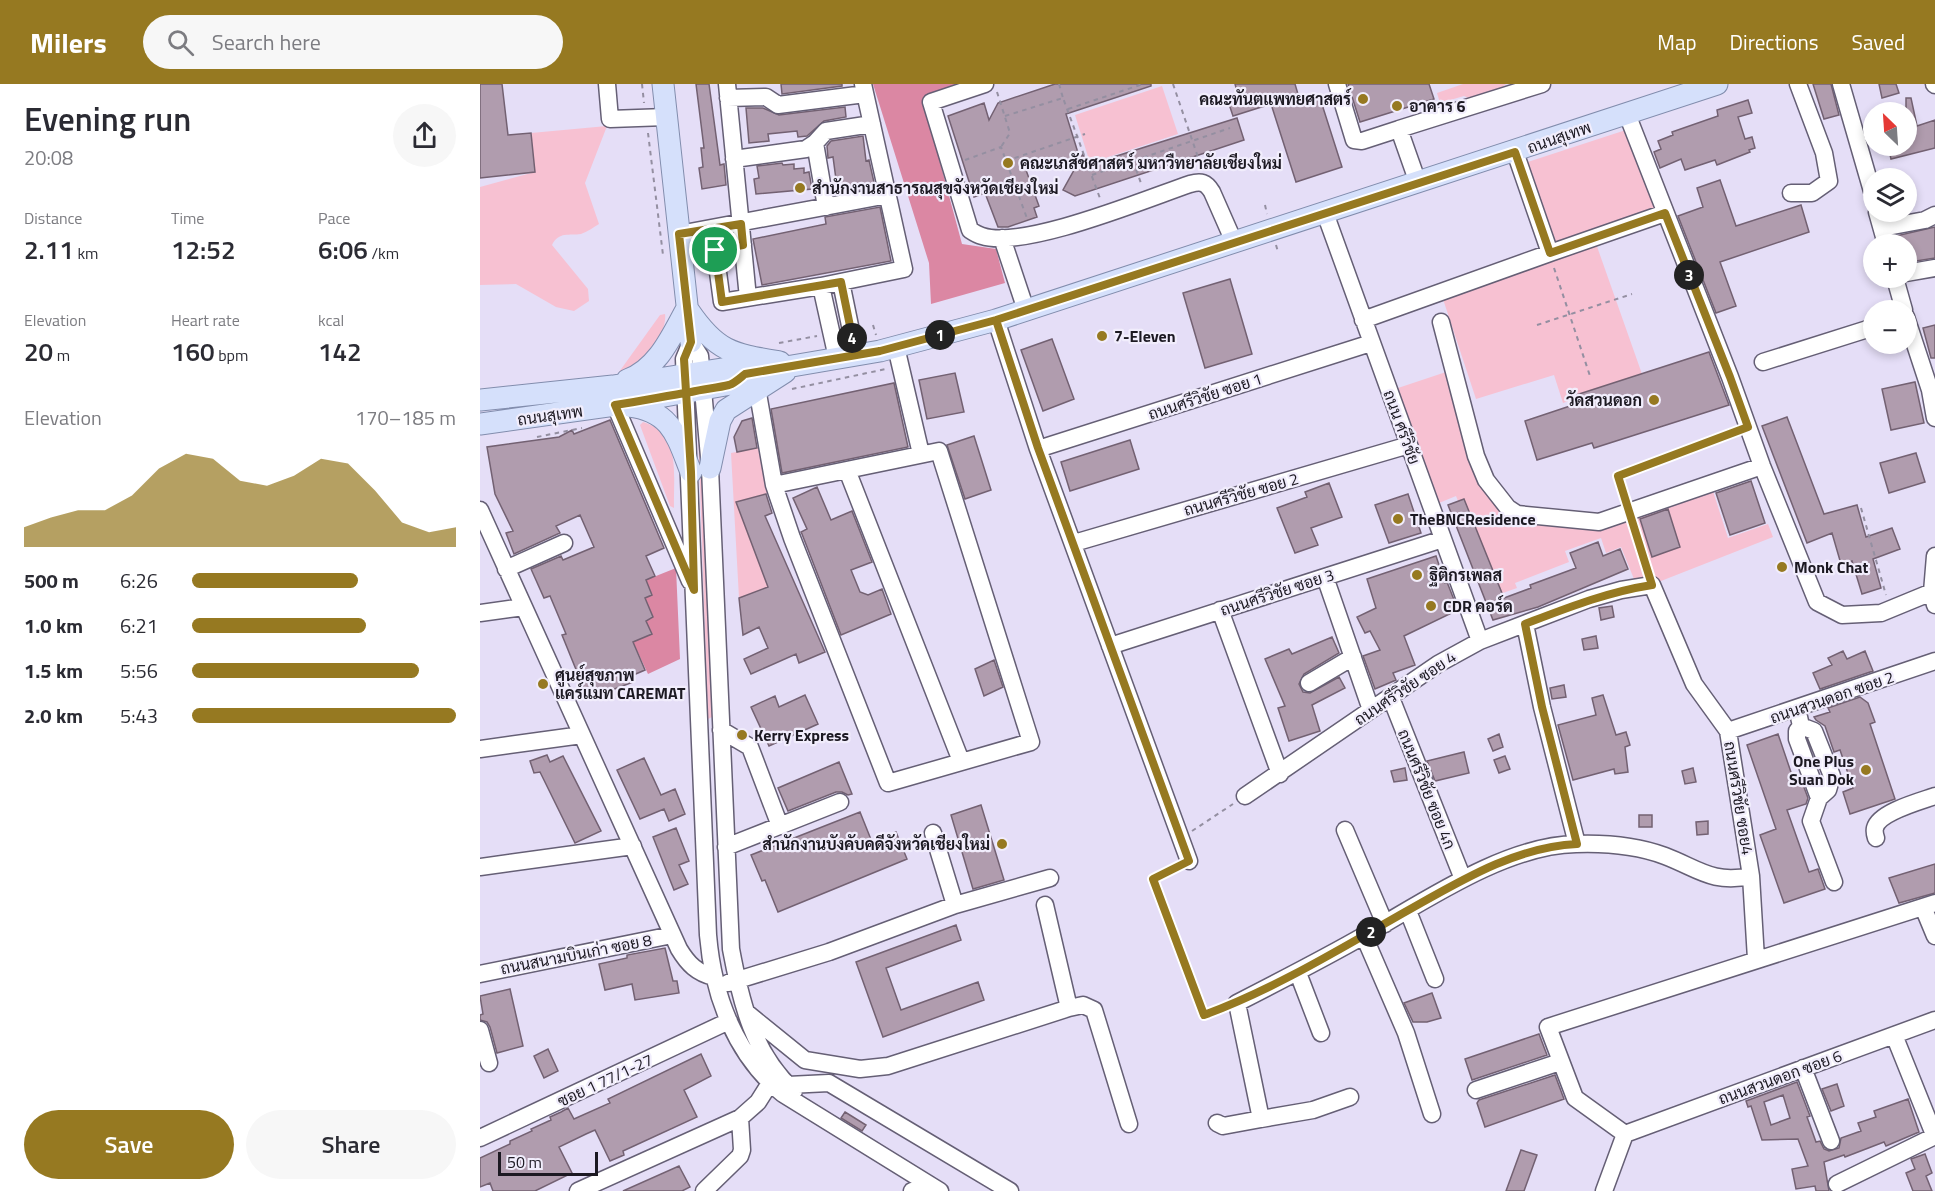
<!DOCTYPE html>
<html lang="en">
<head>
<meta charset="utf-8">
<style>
	body { margin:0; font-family:"Titillium Web",Sarabun,sans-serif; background:#f7f7f7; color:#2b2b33; height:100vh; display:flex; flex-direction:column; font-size:22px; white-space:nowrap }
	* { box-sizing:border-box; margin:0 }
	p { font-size:20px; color:#7c7c81 }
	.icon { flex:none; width:33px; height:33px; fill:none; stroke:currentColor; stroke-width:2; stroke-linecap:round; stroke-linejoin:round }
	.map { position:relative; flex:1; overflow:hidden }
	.drawer { display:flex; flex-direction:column; background:#fff; width:480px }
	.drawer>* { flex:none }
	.needle { width:39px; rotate:335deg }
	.controls { position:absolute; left:1383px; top:18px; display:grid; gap:12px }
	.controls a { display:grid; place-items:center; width:54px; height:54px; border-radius:50%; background:#fff; box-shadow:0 3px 9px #0003; font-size:30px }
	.scale { position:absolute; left:18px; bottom:15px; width:100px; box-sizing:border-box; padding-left:6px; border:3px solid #1c1922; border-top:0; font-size:16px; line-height:21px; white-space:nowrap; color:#1c1922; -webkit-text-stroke:4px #f1edfc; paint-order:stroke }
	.pin { position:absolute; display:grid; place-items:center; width:51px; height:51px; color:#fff; margin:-26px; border:3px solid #fff; border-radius:50%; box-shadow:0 2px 6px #0007 }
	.km { position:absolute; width:30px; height:30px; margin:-15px; border-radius:50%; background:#222; color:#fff; font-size:16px; line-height:30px; text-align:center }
	.round { display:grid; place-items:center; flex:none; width:63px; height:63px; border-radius:32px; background:#f7f7f7 }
	.head { display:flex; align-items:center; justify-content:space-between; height:102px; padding:0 24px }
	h1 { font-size:33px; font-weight:600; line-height:45px }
	.stats { display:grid; grid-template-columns:repeat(3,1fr); gap:9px; height:102px; padding:6px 24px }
	.stats div { display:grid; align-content:center }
	.stats b { font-size:26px; font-weight:600 }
	.stats small { font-size:16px; font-weight:400 }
	.stats p { font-size:16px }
	.chart { height:168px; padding:12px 24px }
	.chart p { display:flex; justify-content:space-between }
	.chart svg { width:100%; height:108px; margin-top:6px; fill:#967921; opacity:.7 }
	.cta { display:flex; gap:12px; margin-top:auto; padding:12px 24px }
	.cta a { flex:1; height:69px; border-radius:36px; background:#967921; color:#fff; font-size:24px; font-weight:600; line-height:69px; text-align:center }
	.cta a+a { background:#f7f7f7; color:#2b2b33 }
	ul { padding:0 24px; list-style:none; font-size:20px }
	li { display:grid; grid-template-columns:96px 72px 1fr; align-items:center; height:45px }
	li i { height:15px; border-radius:8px; background:#967921 }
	header { display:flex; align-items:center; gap:36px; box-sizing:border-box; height:84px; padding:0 30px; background:#967921; color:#fff }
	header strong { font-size:28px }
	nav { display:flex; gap:33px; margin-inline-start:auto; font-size:21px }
	.search { width:420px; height:54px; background:#f7f7f7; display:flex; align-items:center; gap:15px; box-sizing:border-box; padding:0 21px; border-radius:33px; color:#7c7c81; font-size:22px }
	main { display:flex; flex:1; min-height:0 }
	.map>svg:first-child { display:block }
</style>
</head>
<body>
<header>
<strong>Milers</strong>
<div class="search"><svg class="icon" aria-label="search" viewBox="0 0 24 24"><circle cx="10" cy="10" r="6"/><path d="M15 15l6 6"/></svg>Search here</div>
<nav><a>Map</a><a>Directions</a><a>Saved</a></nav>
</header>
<main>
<section class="drawer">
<div class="head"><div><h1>Evening run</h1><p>20:08</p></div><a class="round"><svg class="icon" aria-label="share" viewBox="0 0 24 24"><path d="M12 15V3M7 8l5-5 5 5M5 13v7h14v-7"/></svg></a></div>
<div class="stats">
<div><p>Distance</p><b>2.11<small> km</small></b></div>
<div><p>Time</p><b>12:52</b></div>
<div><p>Pace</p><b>6:06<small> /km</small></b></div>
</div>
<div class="stats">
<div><p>Elevation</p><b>20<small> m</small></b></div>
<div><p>Heart rate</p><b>160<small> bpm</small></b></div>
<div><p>kcal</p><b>142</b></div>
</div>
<div class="chart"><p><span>Elevation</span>170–185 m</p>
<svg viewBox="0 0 160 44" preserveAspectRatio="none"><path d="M0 44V36L10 32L20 29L30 29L40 23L50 12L60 6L70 8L80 17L90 19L100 15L110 8L120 10L130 21L140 34L150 38L160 36V44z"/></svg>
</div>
<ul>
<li><b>500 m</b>6:26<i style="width:63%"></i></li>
<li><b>1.0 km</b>6:21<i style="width:66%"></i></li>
<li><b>1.5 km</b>5:56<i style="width:86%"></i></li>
<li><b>2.0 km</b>5:43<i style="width:100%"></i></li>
</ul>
<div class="cta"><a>Save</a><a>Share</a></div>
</section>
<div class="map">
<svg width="1455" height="1107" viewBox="0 0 1455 1107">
	<rect width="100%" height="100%" fill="#e5def7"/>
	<path fill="#f7c1d2" d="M983,0H1026L1016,8L993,16L984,12L960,19L957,9Z
		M682,2L698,50L610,79L595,31Z
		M127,42L105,99L119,140C114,143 107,148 101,150C89,152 79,147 72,161L108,205L109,217L94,227L76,223L36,200L0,201V103L55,88L51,49Z
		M1152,44L1185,129L1114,154L1162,290L1083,319L1074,291L996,315L960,206L1070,169L1039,81Z
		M185,230C188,251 159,284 139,288L180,231Z
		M966,288L1030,434L1121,441L1231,401L1248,454L1288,440L1293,453L1181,497L1156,500L1141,463L1126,469L1121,454L1085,467L1089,478L1035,499L1037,504L1017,511L976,412L959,419L915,305Z
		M163,338C202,349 193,392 194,424L190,422L160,341Z
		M223,344L234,632L228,635L218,345Z
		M282,363L288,409L256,418L288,503L259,514L251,369Z"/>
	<path fill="#db87a3" d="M393,0H483L443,15L482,160L516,165L525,199L451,220L449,179Z
		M196,484L200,575L168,590L153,558L172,550L166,537L173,533L165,514L172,511L166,496Z"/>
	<path fill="#b09cae" stroke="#736172" stroke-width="1.5" fill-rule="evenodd" d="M0,0H22L28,51L51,49L55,88L0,94Z
		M216,0H229L240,81L244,80L246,101L222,105L219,84L223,83L221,64H224Z
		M301,0H362V2L302,10Z
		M575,0H671V2L586,30L599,72L546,86L559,122L554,124L557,133L528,143H518L505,109L494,113L468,32L504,19L509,36L518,19Z
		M755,0H815L820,17L839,11L862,83L816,98L791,20L753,32L747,14L758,11Z
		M868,0H949L954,15L880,38Z
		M1333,0H1351L1359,31L1344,35Z
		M1399,0H1416L1419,9L1402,14Z
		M1426,14H1431L1437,42L1455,36V64L1411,75L1408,62H1426Z
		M1268,16L1272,29L1258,33L1265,55L1272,53L1275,64L1269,66L1270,68L1237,81L1235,76L1205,86L1201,75L1180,84L1174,68L1181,65L1178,57L1193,51L1192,48L1238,32L1237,26Z
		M365,23L366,33L344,37L327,52L318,53L317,47L288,50L289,57L269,59L266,24H283L299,31Z
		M757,34L764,56L595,112L583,106L603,70L608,81Z
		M383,52L386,77L389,76L395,103L358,110L353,73L348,74L347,62L351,57Z
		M302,79L303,81L314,80V85L324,84V89L329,88L332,105L276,110L274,95L279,94L277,82Z
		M1240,96L1256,142L1321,121L1329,148L1240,178L1256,222L1236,229L1198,132L1223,123L1217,104Z
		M400,123L411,177L282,201L273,155L346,140L345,133Z
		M1455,143V174L1430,178L1427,160H1417L1416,152Z
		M750,195L772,270L725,284L703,209Z
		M1455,241V274H1451L1443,244Z
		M572,255L594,315L563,327L541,266Z
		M1229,268L1249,321L1114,364L1112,359L1057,376L1045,337L1099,319L1096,311Z
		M475,289L484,328L447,335L439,296Z
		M1435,298L1444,339L1411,346L1402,305Z
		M414,299L428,363L302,389L291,325Z
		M1307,333L1344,430L1377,421L1386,453L1412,444L1420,465L1393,475L1401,504L1382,510L1372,477L1361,480L1352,449L1327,459L1282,342Z
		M272,334L277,364L257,368L254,353L262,337Z
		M130,336L184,464L166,472L175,492L166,496L172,511L165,514L173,533L166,537L172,550L153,558L165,586L151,592L153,598L108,615L82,551L86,550L70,512L64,514L51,485L81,472L83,476L114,463L100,431L76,442L80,449L34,470L26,449L33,447L15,410L7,363L79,353L92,346L94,350Z
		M494,352L511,406L485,415L467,361Z
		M650,356L659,385L590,407L581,378Z
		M1436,369L1445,398L1409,409L1400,379Z
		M1271,397L1285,439L1250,451L1236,409Z
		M849,399L862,433L831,444L838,461L815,469L797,424L827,413L825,408Z
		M337,403L351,436L372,427L392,478L371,486L380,508L388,511L402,505L411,530L361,551L322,450L321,448L327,445L313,414Z
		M286,410L292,429L285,432L345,568L319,579L316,570L271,590L264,575L288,564L279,543L263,551L259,514L288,503L256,418Z
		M928,410L941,449L909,459L895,421Z
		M984,415L1024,514L1051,504L1050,501L1096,484L1090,469L1118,458L1123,472L1140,465L1148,485L1058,523L1013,536L968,421Z
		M1188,425L1200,463L1172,473L1160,435Z
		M956,472L965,499L967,498L978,526L924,552L935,581L913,589L916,596L895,605L883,572L900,566L890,547L885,549L877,533L896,524L887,495Z
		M1132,522L1134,533L1121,536L1119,524Z
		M1116,552L1118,564L1104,566L1102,555Z
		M852,553L859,569L824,590L819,600L823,608L830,609L859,593L865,604L832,621L840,647L809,657L798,624L805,622L785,575L809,565L812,570Z
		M1363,567L1367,575L1385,567L1393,587L1340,605L1333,589L1352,581L1348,574Z
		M514,576L523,603L504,612L495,585Z
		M1084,601L1086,613L1072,615L1070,604Z
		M325,611L338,640L289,662L271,623L295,612L299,623Z
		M1123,611L1136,651L1146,648L1150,661L1145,663L1148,688L1135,690L1134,685L1093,696L1078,641L1116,631L1112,614Z
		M1380,613L1388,619L1395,638L1390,640L1415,715L1370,730L1363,708L1373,704L1360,666L1354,668L1345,642L1336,636L1334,633L1350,628L1348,624Z
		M1019,650L1023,663L1013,667L1008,655Z
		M1298,650L1315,700L1322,698L1328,714L1326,720L1307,726L1329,788L1338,785L1345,805L1304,819L1280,751L1296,745L1267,661Z
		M984,668L989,689L955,697L947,677Z
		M67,671L70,678L83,672L121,747L95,759L60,688L54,689L50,677Z
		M1025,672L1030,685L1019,689L1014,676Z
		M164,674L181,711L195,705L205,730L189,737L184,725L160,735L137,686Z
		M359,678L372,710L368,711L362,708H356L308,727L298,704Z
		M925,684L927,696L914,698L911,687Z
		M1213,684L1216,698L1205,700L1202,687Z
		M501,721L524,796L493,805L471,731Z
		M380,728L392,758L416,748L427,775L298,828L285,796L282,797L271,771Z
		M1159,731H1172V743H1159Z
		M1228,737V750L1217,751L1216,738Z
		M196,744L209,777L199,781L208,800L194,806L173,753Z
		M1455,780V809L1419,819L1409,794Z
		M476,841L481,856L406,884L421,926L498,898L504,916L403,953L376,878Z
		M185,864L193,897H197L199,909L155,916L152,900L125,906L119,880L147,874V871Z
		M30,905L43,962L17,969L10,943L7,938L0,936V931L3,930L0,912Z
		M952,909L961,934L947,938H933L924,919Z
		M1059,950L1067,971L992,996L985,975Z
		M68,965L78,987L64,994L54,972Z
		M221,970L231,992L204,1006L217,1033L143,1067L144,1071L130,1077L115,1046L106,1050L79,1063L92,1089L55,1107H13L10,1099L0,1103V1074L30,1060V1057L52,1047L51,1045L71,1036L70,1033L81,1028L88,1024L94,1035L130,1019L128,1015Z
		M1075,991L1084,1015L1005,1043L997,1019L999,1016Z
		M1317,998L1330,1032L1327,1033L1336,1058L1340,1057L1344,1065L1349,1067L1359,1064L1361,1054L1381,1047L1378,1039L1396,1033L1394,1027L1428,1015L1439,1048L1406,1062L1404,1058L1365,1073L1364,1071L1344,1078L1349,1107H1336L1335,1102L1316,1105L1312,1085L1328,1082L1318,1055L1282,1056L1271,1022L1268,1023L1266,1017ZM1303,1011L1310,1034L1291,1041L1284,1018Z
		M1357,1000L1364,1022L1351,1027L1342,1005Z
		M365,1028L386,1041L382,1047L361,1034Z
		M1041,1066L1057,1071L1044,1107H1026Z
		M1445,1070L1452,1089L1446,1092L1452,1107H1433L1426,1089L1435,1085L1431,1075Z
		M199,1082L210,1103L202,1107H143Z"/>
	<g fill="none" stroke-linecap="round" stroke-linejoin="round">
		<g stroke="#655f75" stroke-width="19">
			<path id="minor" d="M127,0L130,35L186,33
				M247,0L268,214
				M505,0L451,18L490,146C493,148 498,151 502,152C543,166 666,115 710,100C721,97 726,98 732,108L754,158
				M857,0L874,56L882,57L919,45L938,99
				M1361,0L1394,114
				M1454,0L1455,1
				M248,14L286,13L298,21L385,10
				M1147,30L1250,293L1282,382L1337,518L1362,531L1401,529L1452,508
				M919,45L1062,0
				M335,59L346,123
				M1035,68L1070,169L1185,129
				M254,75L326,65L335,59L346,47L392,40
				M1311,109H1332L1349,97L1344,69L1318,0
				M1397,128L1406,160
				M845,129L1000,557
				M1402,144L1445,136L1455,131
				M199,150L408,111
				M522,154L546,226
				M263,161L235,166L242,218L341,202L424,185L383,0
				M1426,189L1455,184
				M1415,194L1424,226
				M361,198L376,271
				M341,202L357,274
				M1426,233L1450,306L1455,334
				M516,236L558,365L709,777
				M883,236L1070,169
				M961,238L996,372L1006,396L1028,424L1037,430L1119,438L1282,382
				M211,258L204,275L228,851C233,911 255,971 303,1010L460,1107
				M211,258L220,272L230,384L251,865C261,919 273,969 314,1007
				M416,263L441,370
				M1283,278L1394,243
				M277,304L294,401L312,454L408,699L551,658L459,367L294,401
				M135,321L210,497
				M558,365L891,259
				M367,386L481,677
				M0,426L199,865C208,880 217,889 234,893
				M594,459L929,361
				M1455,472L1452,508L1455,521
				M26,485L84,459
				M845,493L891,626
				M740,526L800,690
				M0,529L44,523
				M1045,540L1062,623L1097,760
				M630,562L963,455
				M829,599L873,573
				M911,614L983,795
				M1319,633L1321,642L1317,647V655L1339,714
				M1321,642L1334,647L1352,692L1348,706L1339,714L1331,737L1354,798
				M241,646L270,663L300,742
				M1248,647L1455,577
				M0,665L102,651
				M765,712L958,580L1000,557L1109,515L1141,506L1172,501L1214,600L1248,647L1271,792L1276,875
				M865,746L905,840
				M1396,754C1395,751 1394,748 1395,744C1399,728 1441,717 1455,712
				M246,763L360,718
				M0,783L153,762
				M475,821L570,794
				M1443,823L1455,852
				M928,827L955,895
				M884,852L926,949L952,1030
				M818,889L841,949
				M0,890L192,851
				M248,899L349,868L475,821L453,749
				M589,924L603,921L614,926L649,1040
				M267,929L325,976L380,985L408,982L589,924L565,821
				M0,946L9,979
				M1414,951L1455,1053
				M1323,984L1351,1057
				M308,1001L349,999L530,1107
				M996,1006L1080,978
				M870,1013L833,1026L781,1035L757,919C800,897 843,875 885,851C945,817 1026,761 1096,760C1125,759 1158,762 1185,772C1219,785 1232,800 1271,792
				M737,1039L743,1042L781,1035
				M1145,1050L1095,1014L1068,943L1455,819
				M1145,1050L1455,936
				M0,1054L249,937
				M1357,1100L1455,1052
				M98,1107L260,1034L278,1018L290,999
				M224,1107L260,1072L262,1066L260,1034
				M432,1107L449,1101
				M1124,1107L1145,1050"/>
		</g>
		<g stroke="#828dad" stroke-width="23">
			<path id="major" d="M183,0L211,258
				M209,227C237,268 252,270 300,278
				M147,296C178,285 192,251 207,224
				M0,316L133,302L248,284L265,290
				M149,322C192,327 197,353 211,388
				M0,340L135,321L251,300L265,290L400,267L516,236L1237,0
				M230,384L240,337L246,326L305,288"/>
		</g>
		<path stroke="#948fa1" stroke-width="2" stroke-dasharray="4.5 4.5" stroke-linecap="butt" d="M162,0L164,19
			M579,0L583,14
			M693,0L722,85
			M517,8L530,49L521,63
			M588,25L663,0
			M525,32L583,14L621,117
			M168,49L183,171
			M485,76L521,63L548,137
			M607,76L614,74
			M526,77L605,50
			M653,77L662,102
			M612,91L750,44
			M785,121L787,130
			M796,161L798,168
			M1074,184L1111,295
			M393,241L396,251
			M1057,241L1152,210
			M299,259L337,252
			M312,305L406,285
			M57,353L102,344
			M1144,413L1138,392L1255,348
			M1381,424L1406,511
			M1152,441L1168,487
			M712,747L753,720
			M696,783L673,795L724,931L743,924"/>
		<use href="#minor" stroke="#fff" stroke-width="16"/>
		<use href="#major" stroke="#d5e0fb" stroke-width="21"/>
	</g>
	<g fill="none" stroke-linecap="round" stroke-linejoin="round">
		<g stroke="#fff" stroke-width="12">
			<path id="route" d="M235,166L263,161L261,140L199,150L211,258L204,275L211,388L214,506L135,321C161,317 186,312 211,308C223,305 237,304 249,301C255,299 260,294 265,290L400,267L516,236L558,364L709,777L673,795L724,931C792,906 855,868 918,832C974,801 1032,763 1097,760L1062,623L1045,540C1087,524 1127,508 1172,501L1138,392L1268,343L1250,293L1185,129L1070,169L1035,68L516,236L400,267L376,271L361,198L242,218L235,166"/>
		</g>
		<use href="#route" stroke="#967921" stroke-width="8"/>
	</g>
	<g fill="#967921" stroke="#f1edfc" stroke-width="2">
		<circle cx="883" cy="15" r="6"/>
		<circle cx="917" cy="22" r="6"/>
		<circle cx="528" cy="79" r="6"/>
		<circle cx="320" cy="104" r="6"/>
		<circle cx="622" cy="252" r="6"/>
		<circle cx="1174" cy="316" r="6"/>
		<circle cx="918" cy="435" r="6"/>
		<circle cx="1302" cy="483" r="6"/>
		<circle cx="937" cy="491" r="6"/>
		<circle cx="951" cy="522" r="6"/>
		<circle cx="63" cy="600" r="6"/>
		<circle cx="262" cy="651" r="6"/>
		<circle cx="1386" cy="686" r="6"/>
		<circle cx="522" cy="760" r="6"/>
	</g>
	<g text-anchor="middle" stroke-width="4.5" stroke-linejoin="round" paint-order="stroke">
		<g font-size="16" font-weight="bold" fill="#1c1922" stroke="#f1edfc" text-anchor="start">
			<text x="871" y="21" text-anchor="end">คณะทันตแพทยศาสตร์</text>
			<text x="929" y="28">อาคาร 6</text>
			<text x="540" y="85">คณะเภสัชศาสตร์ มหาวืทยาลัยเชียงใหม่</text>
			<text x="332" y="110">สำนักงานสาธารณสุขจังหวัดเชียงใหม่</text>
			<text x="634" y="258">7-Eleven</text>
			<text x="1162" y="322" text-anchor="end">วัดสวนดอก</text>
			<text x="930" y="441">TheBNCResidence</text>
			<text x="1314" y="489">Monk Chat</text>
			<text x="949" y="497">ฐิติกรเพลส</text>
			<text x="963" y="528">CDR คอร์ด</text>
			<text x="75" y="597">ศูนย์สุขภาพ<tspan x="75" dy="18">แคร์แมท CAREMAT</tspan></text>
			<text x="274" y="657">Kerry Express</text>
			<text x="1374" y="683" text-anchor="end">One Plus<tspan x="1374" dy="18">Suan Dok</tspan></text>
			<text x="510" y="766" text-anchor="end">สำนักงานบังคับคดีจังหวัดเชียงใหม่</text>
		</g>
		<g font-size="16" fill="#1c1922" stroke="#f1edfc">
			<text transform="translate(1079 53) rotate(-19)" y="6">ถนนสุเทพ</text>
			<text transform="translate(725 312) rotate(-18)" y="6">ถนนศรีวิชัย ซอย 1</text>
			<text transform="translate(70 331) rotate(-8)" y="6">ถนนสุเทพ</text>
			<text transform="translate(922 343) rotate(70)" y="6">ถนน ศรีวิชัย</text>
			<text transform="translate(761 410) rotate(-16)" y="6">ถนนศรีวิชัย ซอย 2</text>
			<text transform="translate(797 508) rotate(-18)" y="6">ถนนศรีวิชัย ซอย 3</text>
			<text transform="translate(925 604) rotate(-34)" y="6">ถนนศรีวิชัย ซอย 4</text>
			<text transform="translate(1352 613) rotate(-19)" y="6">ถนนสวนดอก ซอย 2</text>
			<text transform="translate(947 705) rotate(68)" y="6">ถนนศรีวิชัย ซอย 4ก</text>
			<text transform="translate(1259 714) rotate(81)" y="6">ถนนศรีวิชัย ซอย4</text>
			<text transform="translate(96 870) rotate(-11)" y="6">ถนนสนามบินเก่า ซอย 8</text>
			<text transform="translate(1300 993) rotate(-20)" y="6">ถนนสวนดอก ซอย 6</text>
			<text transform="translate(125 996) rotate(-25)" y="6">ซอย 1 77/1-27</text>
		</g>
	</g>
</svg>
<div class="controls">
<a><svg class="needle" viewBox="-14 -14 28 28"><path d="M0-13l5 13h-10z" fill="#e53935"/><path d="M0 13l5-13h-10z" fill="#7c7c81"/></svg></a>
<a><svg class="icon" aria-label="layers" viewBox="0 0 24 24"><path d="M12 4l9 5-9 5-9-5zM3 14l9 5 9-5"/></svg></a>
<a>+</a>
<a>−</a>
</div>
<div class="scale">50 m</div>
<div class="pin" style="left:235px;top:166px;background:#1e9e55"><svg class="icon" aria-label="arrive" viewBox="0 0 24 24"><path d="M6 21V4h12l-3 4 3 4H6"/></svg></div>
<b class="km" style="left:460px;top:251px">1</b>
<b class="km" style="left:891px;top:848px">2</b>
<b class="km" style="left:1209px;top:191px">3</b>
<b class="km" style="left:372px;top:254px">4</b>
</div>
</main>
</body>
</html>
